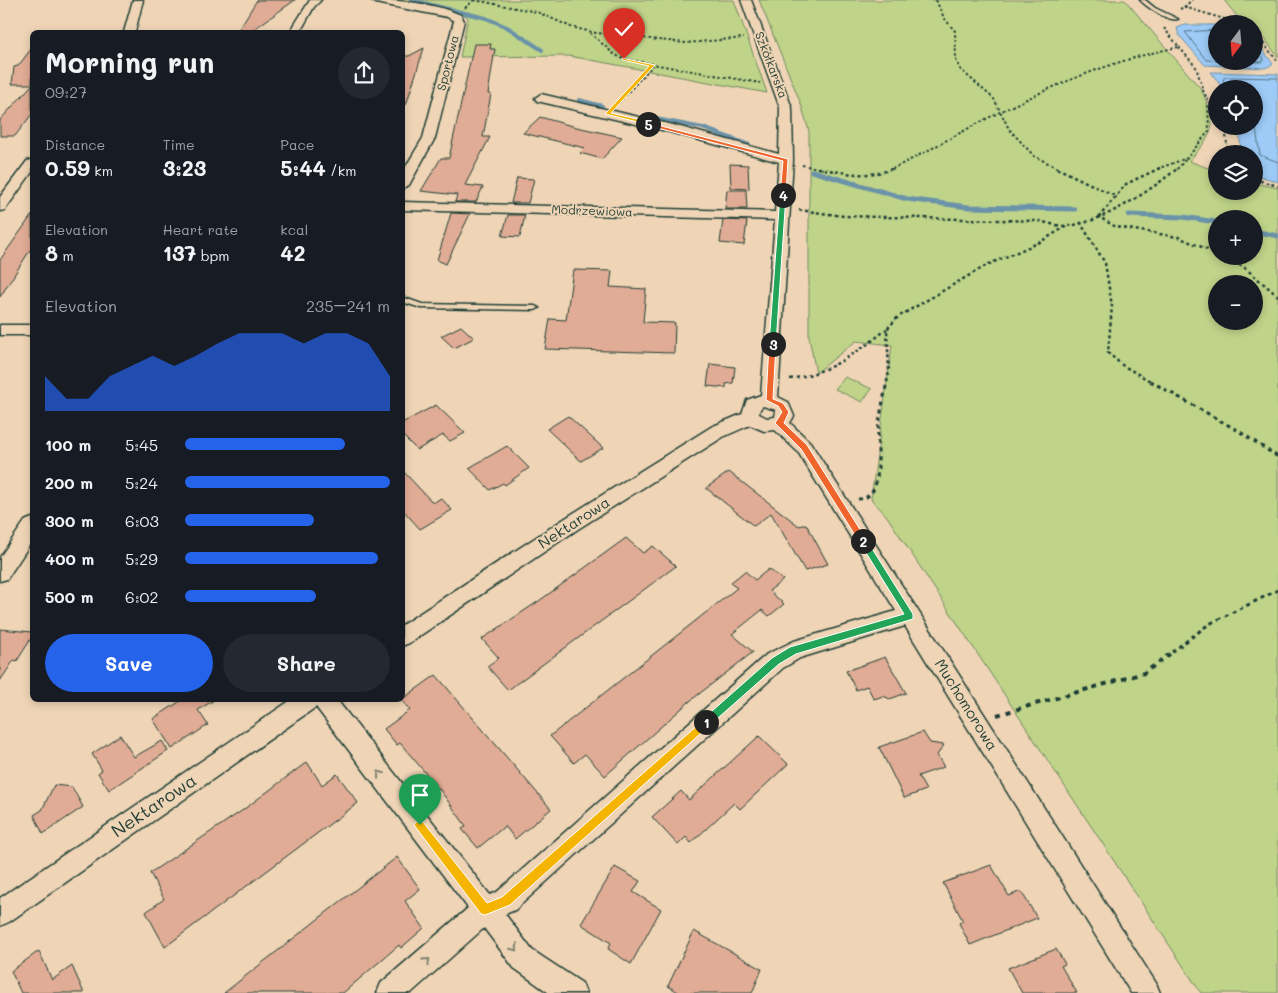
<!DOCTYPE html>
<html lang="en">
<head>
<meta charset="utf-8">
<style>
	body { margin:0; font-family:Mali,sans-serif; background:#242831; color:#f1f3f6; height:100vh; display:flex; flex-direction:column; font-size:19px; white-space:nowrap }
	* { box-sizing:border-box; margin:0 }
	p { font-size:16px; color:#9ea1a6 }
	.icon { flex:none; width:28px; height:28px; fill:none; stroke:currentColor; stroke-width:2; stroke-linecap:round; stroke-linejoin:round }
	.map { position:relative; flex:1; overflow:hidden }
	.sheet { position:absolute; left:30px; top:30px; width:375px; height:672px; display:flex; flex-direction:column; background:#171b24; border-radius:8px; box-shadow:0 2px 8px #0003 }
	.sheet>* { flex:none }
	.needle { width:32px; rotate:196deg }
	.tools { position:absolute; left:1208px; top:15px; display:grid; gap:10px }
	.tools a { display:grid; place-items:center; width:55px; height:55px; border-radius:50%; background:#171b24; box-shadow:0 2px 8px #0003; font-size:25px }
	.pin { position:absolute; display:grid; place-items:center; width:42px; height:42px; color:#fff; margin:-51px -21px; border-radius:50% 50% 50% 0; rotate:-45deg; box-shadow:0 0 5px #0007 }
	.pin .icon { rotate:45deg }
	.km { position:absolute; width:25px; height:25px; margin:-12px; border-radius:50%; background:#222; color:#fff; font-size:14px; line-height:25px; text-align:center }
	.round { display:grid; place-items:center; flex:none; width:52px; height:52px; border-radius:26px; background:#242831 }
	.summary { display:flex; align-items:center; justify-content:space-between; height:85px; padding:0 15px }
	h1 { font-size:28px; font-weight:700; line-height:38px }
	.figures { display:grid; grid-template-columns:repeat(3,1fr); gap:8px; height:85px; padding:5px 15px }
	.figures div { display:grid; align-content:center }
	.figures b { font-size:21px; font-weight:700 }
	.figures small { font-size:14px; font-weight:400 }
	.figures p { font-size:14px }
	.chart { height:140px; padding:10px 15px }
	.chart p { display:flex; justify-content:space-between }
	.chart svg { width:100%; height:90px; margin-top:5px; fill:#2563eb; opacity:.7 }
	.button { display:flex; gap:10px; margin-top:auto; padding:10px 15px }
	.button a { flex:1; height:58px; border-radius:30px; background:#2563eb; color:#fff; font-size:20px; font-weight:700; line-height:58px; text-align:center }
	.button a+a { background:#242831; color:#f1f3f6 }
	ul { padding:0 15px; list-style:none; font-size:16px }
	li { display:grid; grid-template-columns:80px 60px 1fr; align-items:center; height:38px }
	li i { height:12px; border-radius:6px; background:#2563eb }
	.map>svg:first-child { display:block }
</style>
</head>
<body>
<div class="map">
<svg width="1278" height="993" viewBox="0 0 1278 993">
	<rect width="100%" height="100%" fill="#efd5b6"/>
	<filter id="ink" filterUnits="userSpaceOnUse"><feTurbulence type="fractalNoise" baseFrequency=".02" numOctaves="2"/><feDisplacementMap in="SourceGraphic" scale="10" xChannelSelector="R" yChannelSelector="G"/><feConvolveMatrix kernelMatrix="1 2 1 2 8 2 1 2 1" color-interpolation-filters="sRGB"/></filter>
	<g filter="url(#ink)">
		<path fill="#bfd489" stroke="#6f885e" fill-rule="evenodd" d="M394,0H734L767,93L569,56L460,57L468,18L465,15Z
			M759,0H1125L1201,89C1219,127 1214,132 1189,161L1216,171V191H1254V183L1278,188V993H1201L886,515L871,499L892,345L856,341L816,373L809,337V131L801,104ZM1216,219H1254V256H1216ZM1216,284H1254V321H1216Z
			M1224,0H1278V57L1254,24L1240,20Z
			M845,377L872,389L862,402L835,389Z"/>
		<path fill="#9dcaf7" stroke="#6b92a9" d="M1185,25H1216V61H1254V38L1273,64L1265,68L1205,65L1179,35L1177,28Z
			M1211,72L1278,74V182L1254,174V154H1241L1239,126H1254V89H1223Z"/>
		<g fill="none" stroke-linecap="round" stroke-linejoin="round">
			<path stroke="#517582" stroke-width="1" d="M1216,30L1185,32L1206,60L1263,62L1264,59L1254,46
				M1227,89L1223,80L1225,77L1278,78
				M1254,116L1260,155L1278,162"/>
			<path stroke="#6b92a9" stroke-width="4" d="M411,0L486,18L507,27L542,50
				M579,100L602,106
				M656,119L703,128L749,145"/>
			<path stroke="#6b92a9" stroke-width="5" d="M812,171L907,199L968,207L1075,209
				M1129,215L1183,217L1216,222
				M1254,231L1278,236"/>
		</g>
		<path fill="#e1ac95" stroke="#1f3d34" d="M257,0H295L250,32H237Z
			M474,44H491L490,49H495L488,94H491L483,137H490L465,185L483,187L476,202H455L457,195L421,191L441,158H449Z
			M32,48V84H12L14,67L18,66Z
			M424,48L406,105L402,104V56H409Z
			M32,85V114L15,136H0V120Z
			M540,117L572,126L622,137L602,159L580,153L585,148L523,133Z
			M730,164L748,165L749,189L731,188Z
			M517,178L534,179L528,203H511Z
			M727,190H746L747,209H725Z
			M451,213L470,214L446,264L437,260Z
			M32,215V247L0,297V260Z
			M508,215H525L520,237L502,236Z
			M723,220L747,221L744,245L720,243Z
			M573,270L612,271L610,287L646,289L643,322L675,323L674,353L545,349L550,319L566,320Z
			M461,326L474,338L454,348L441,336Z
			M710,364L735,367L733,383L726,384V388L707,386Z
			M436,405L465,433L450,441L443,435L417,450L402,435V423Z
			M568,416L590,436L603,448L581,461L547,429Z
			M507,446L529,468L505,485L503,483L490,490L469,468Z
			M402,470L433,503L441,498L452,510L420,529L402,509Z
			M729,472L799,526L806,524L828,564L805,571L771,513L754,526L706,488Z
			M626,538L643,553L653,546L676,566L508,690L487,666L499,658L482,639L539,601Z
			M769,569L783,580L769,591L784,604L769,616L762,610L732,634L753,652L690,701L605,776L585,754L574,763L550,736L737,588L730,583L745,571L755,580Z
			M0,629L32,632V637L17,661L14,660L0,681Z
			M885,657L906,693L890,699L883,696L874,699L867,686L856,690L846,671Z
			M436,675L551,809L515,839L505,826L478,848L462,829L466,826L440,790L400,743L397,745L384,729L410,710L401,700Z
			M182,700H214L198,710L208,725L172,749L153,719Z
			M923,732L930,743L944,745L937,755L944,767L918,776L926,790L904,798L879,747Z
			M120,735L134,757L162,741L168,751L109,790L98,773L102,770L92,754Z
			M759,736L788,764L740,809L734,803L691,843L686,837L678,845L652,817L681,791L689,800Z
			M307,762L322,785L337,774L358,803L165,947L146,912L164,899L150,873L243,810Z
			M54,785L72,787L83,807L43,834L34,815L42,810Z
			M397,857L420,889L405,901L424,928L401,948L399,945L343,993H224Z
			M991,865L1009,896L1021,891L1037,918L970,945L959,923L963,921L943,883Z
			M615,867L640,881L633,892L661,909L631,964L608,949L611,943L581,924Z
			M694,931L762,969L752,993H680L668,986Z
			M1056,949L1065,964L1061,966L1077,993H1022L1008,968Z
			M39,951L52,980L72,966L84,993H21L11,971Z"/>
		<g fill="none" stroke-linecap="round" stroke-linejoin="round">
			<g stroke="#1f3d34" stroke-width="3">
				<path id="service" d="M1140,0H1145L1155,8L1178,19C1168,22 1147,7 1140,0Z
					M402,297L422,304L535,306L539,308L535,310L421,308L402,302Z"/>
			</g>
			<g stroke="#1f3d34" stroke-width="3">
				<path id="minor" d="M133,0H143L135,32H124Z
					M310,0H321L314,7L300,32H290Z
					M371,0C399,0 434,3 461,15L464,21L435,138L409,185L402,189V173L423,138L454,21L447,17L376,3Z
					M741,0H751L792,108L793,160L778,397L788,402L794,416L790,423L810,442L1156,983L1160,993H1131L905,626L800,658L783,668L515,910L505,914L532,950L582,983L586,993H549L514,968L484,928L411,993H377L381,983L468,908L316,707L9,922L0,926V898L291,700H337L490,895L497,892L767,654L794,641L896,611L798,452L775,430L764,431L750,425L723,437L578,529L409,643L402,646V625L564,519L711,427L742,414L747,400L761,395L775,220L402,210V202L775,212L779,162L666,131L537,101L535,98L541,94L673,125L779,154L780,108ZM763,406L776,410L775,417L767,418L759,414L760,409Z
					M32,160V172L5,210L0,211V197L27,161Z
					M0,325H32V335H0Z
					M32,518V541L7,579L0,581V557L25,521Z"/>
			</g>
			<path stroke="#1f3d34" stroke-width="2" stroke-dasharray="2.5 2.5" stroke-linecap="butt" d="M474,0L537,12L571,27L596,33L686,43L744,38
				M936,0L944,18L955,31L956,60L960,69L994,99L1009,129L1034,156L1060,169
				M1184,7L1192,0
				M465,8L474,0
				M1180,9L1184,7L1241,24
				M1254,31L1278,62
				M590,33L615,55L624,59L760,83
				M1179,47L1196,67L1204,93L1216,113
				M618,103L653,65
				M1225,126L1228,154
				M802,165L823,169
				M892,169C925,153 957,134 990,117C1051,86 1112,60 1179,47L1164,28
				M1157,169L1187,158L1209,131L1208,102
				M1177,169L1187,158"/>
			<path stroke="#1f3d34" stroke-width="2.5" stroke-dasharray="3 3" stroke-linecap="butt" d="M818,168C845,173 868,179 894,168
				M1057,168L1117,197
				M1160,168L1126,184L1099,217L1116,227L1178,237L1216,253
				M1254,179L1278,186
				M799,210L844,216L1039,221C1047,223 1057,226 1066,226C1102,224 1151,190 1178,168
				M1080,222L1105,263L1112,306L1108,353L1122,365L1152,382
				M1223,256L1245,268L1278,296
				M790,379C829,373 857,353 887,329
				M887,382L889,371L887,329L898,317L987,265L1040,242L1067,226"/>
			<path stroke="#1f3d34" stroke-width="3" stroke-dasharray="4 4" stroke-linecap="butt" d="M1150,381L1237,430L1278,457
				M858,499C886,499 876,449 878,431C880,414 884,397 887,381
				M1172,652L1209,624L1278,590"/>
			<path stroke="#1f3d34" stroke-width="4" stroke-dasharray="5 5" stroke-linecap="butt" d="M997,715L1144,673L1174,651"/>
			<use href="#service" fill="#efd5b6" fill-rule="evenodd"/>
			<use href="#minor" fill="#efd5b6" fill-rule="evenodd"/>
		</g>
		<defs><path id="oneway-chevron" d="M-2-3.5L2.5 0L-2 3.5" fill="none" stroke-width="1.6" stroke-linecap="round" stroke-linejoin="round" transform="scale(1.25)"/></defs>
		<g stroke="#7d816e">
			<use href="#oneway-chevron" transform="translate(380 774) rotate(-128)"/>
			<use href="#oneway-chevron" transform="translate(515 948) rotate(52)"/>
			<use href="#oneway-chevron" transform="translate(427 961) rotate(-42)"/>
		</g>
	</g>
	<path fill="#f5b400" stroke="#fff" d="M706,718L710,719V725L510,905L485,915L481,914L414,825L416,822H423L487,903L502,897Z"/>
	<path fill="#22a559" stroke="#fff" d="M863,538L866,539L913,614V619L796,654L779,664L710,725H703V719L772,658L790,647L904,614L860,543L858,541Z"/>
	<path fill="#f0652b" stroke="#fff" d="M773,342L776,344L773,399L783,403L789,412L784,423L807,445L866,539V543H860L801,449L775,423L782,412L778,406L766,400L769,344Z"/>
	<path fill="#22a559" stroke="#fff" d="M783,193L786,195L776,344L773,347L769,344L780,195Z"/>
	<path fill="#f0652b" stroke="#fff" d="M646,122L788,159L786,195L783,197L780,195L783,161L646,125Z"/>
	<path fill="#f5b400" stroke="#fff" d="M622,58L655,65L611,113L650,122V125L605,114L649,66L622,60Z"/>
	<g text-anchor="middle" stroke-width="4" stroke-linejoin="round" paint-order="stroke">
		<g font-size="12" fill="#1f3d34" stroke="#efd5b6">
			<text transform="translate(448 63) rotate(-76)" y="4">Sportowa</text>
			<text transform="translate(771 65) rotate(69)" y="4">Szkółkarska</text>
			<text transform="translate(592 211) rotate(2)" y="4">Modrzewiowa</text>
		</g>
		<g font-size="15" fill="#1f3d34" stroke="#efd5b6">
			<text transform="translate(574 523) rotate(-33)" y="5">Nektarowa</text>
			<text transform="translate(966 705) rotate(58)" y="5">Muchomorowa</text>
		</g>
		<g font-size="18" fill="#1f3d34" stroke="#efd5b6">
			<text transform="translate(154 806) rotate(-34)" y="6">Nektarowa</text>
		</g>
	</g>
</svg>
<div class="tools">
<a><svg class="needle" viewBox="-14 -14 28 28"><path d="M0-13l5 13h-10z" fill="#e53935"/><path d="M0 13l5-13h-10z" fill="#9ea1a6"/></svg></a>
<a><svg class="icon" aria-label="locate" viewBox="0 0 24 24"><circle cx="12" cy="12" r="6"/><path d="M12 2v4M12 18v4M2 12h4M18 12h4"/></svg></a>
<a><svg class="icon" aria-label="layers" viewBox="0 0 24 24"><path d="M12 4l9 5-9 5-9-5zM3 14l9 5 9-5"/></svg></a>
<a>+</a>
<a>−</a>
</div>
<div class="pin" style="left:420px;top:825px;background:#1e9e55"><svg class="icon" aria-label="arrive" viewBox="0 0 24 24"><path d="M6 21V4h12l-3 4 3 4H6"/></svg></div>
<div class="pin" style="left:624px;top:59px;background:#d93025"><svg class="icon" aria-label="check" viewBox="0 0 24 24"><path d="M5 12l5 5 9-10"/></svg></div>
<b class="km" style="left:706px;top:722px">1</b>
<b class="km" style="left:863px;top:541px">2</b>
<b class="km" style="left:773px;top:344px">3</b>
<b class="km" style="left:783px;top:195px">4</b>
<b class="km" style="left:648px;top:124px">5</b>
<section class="sheet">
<div class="summary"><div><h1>Morning run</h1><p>09:27</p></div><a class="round"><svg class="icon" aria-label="share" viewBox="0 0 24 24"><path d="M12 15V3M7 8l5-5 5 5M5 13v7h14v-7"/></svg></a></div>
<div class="figures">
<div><p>Distance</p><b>0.59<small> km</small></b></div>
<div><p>Time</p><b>3:23</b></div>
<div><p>Pace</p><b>5:44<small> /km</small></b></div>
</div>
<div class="figures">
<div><p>Elevation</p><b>8<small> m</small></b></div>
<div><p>Heart rate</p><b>137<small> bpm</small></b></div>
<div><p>kcal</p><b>42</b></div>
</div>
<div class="chart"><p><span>Elevation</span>235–241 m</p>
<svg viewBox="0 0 160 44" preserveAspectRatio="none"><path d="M0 44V27L10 38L20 38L30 27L40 22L50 17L60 22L70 17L80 11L90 6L100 6L110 6L120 11L130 6L140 6L150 11L160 27V44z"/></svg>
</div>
<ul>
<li><b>100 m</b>5:45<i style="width:78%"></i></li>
<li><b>200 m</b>5:24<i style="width:100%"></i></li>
<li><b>300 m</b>6:03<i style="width:63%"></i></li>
<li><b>400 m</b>5:29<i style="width:94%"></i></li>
<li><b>500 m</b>6:02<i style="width:64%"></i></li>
</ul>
<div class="button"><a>Save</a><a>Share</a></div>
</section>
</div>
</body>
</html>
